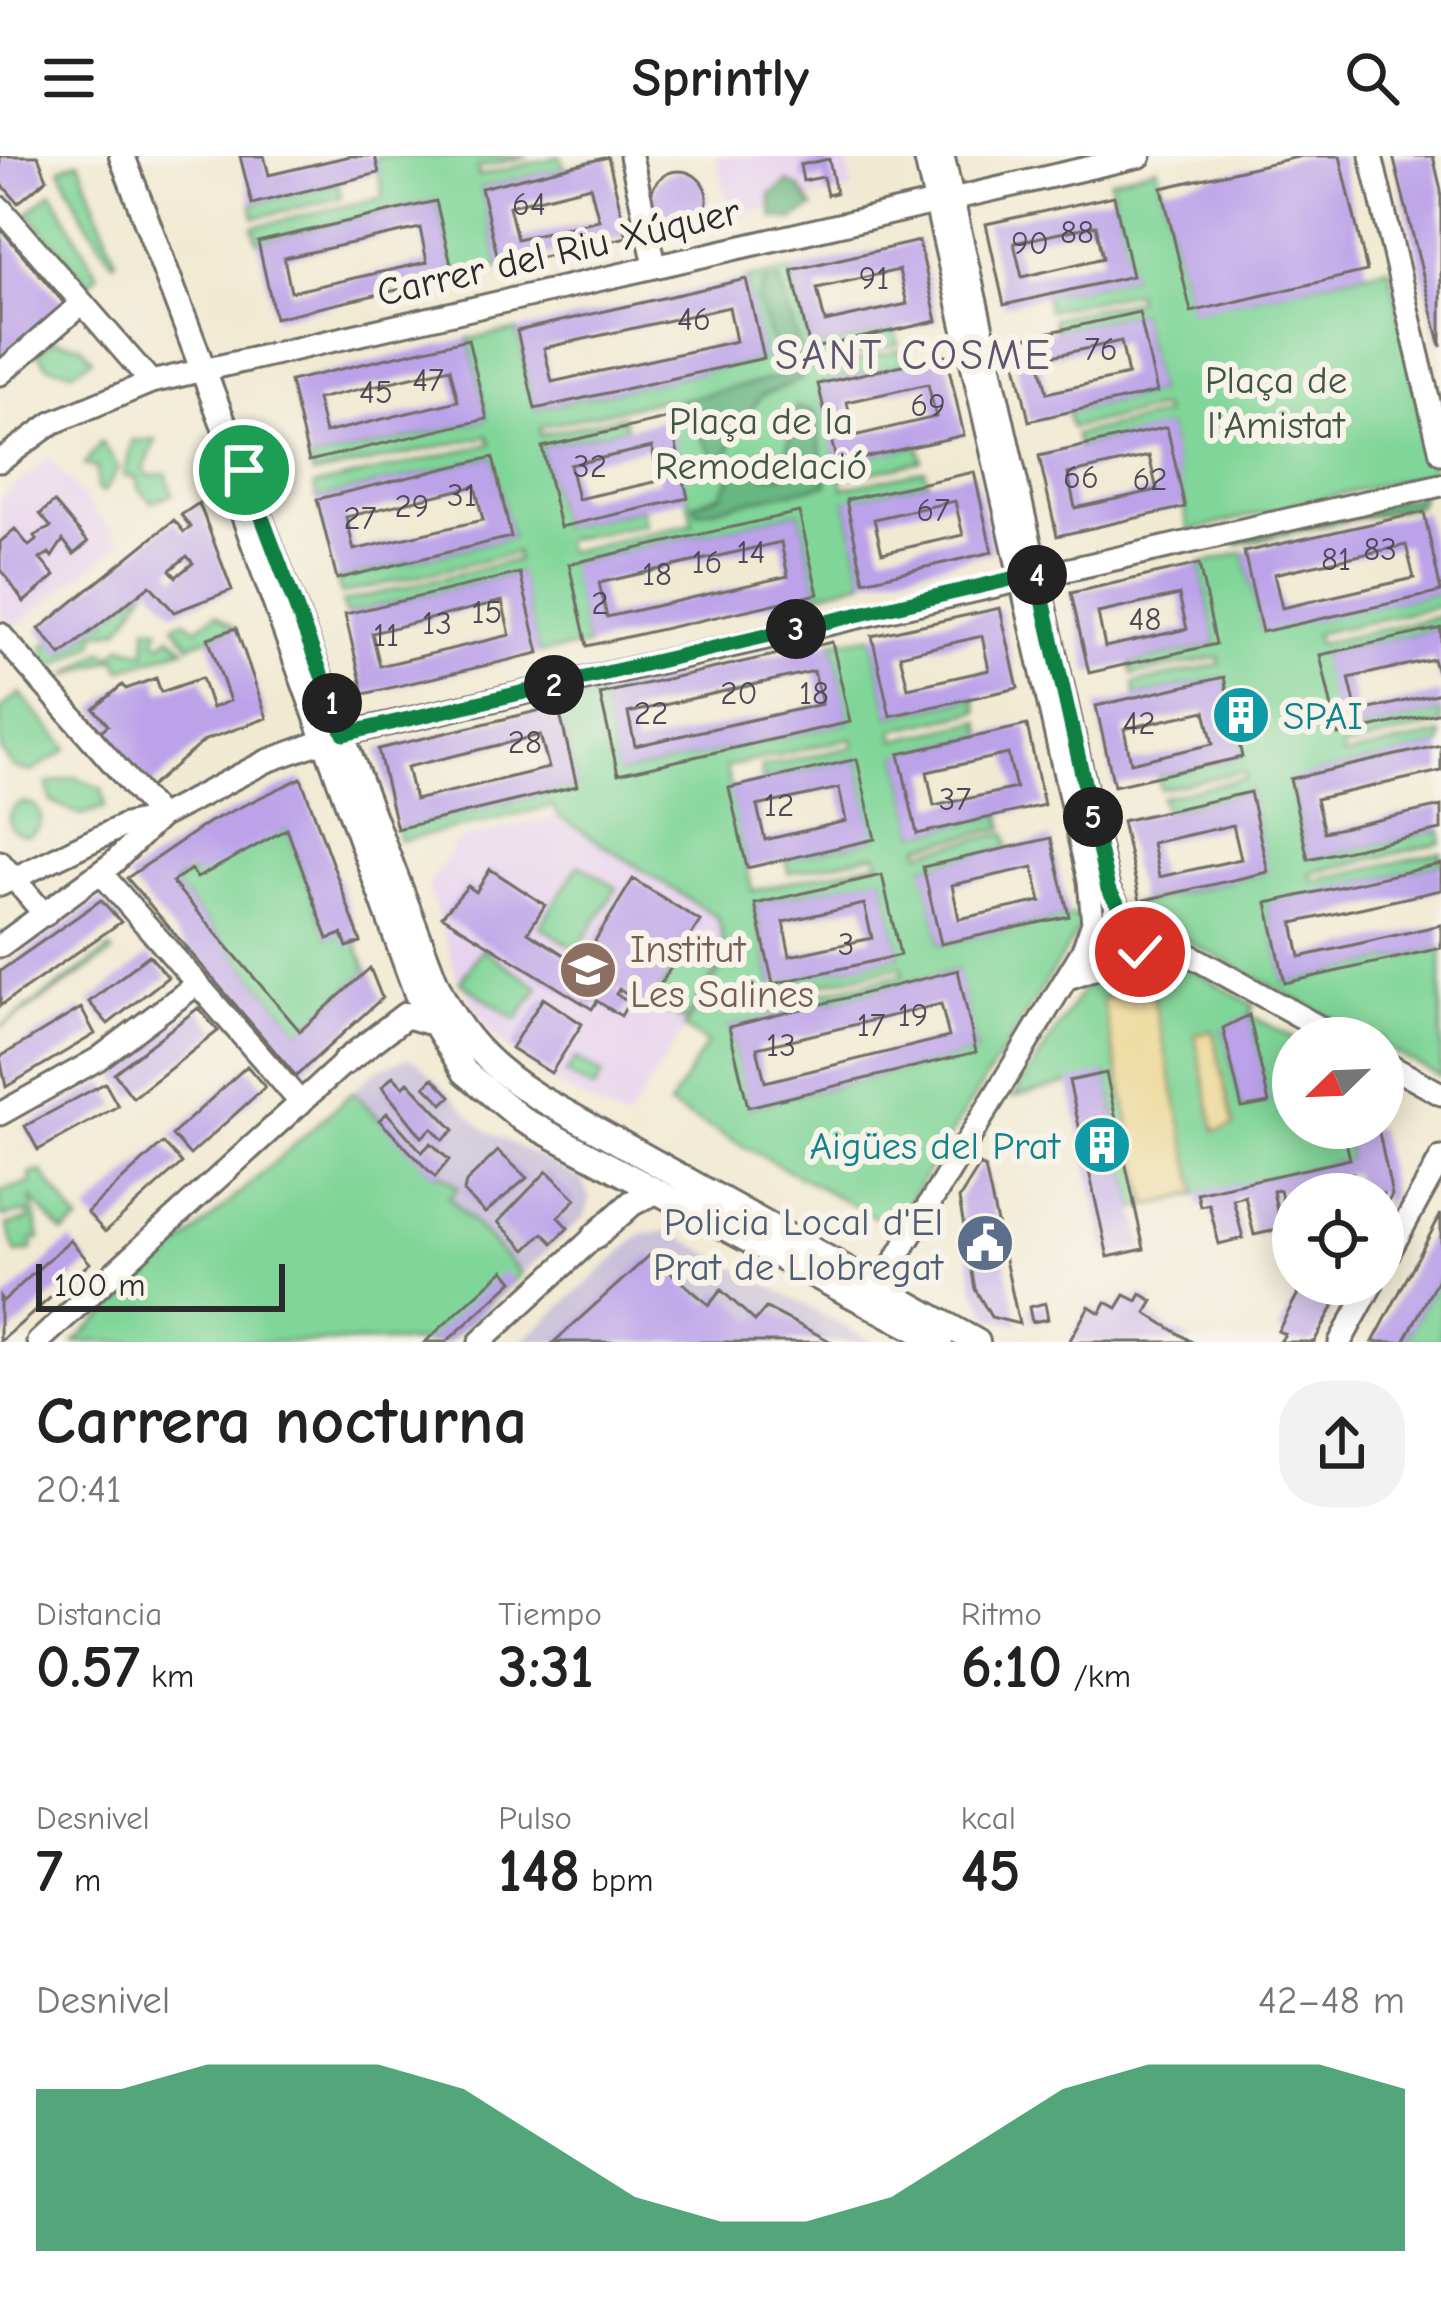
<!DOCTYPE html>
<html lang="es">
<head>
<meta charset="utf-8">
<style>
	body { margin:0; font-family:"Comic Neue",sans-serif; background:#f2f2f2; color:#222; height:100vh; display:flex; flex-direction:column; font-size:45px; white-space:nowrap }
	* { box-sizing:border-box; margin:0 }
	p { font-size:39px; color:#767676 }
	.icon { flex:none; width:66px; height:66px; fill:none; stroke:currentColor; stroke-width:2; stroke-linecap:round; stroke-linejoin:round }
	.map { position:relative; height:1186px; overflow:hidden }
	.drawer { display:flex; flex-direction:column; background:#fff; flex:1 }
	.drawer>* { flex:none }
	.needle { width:78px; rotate:247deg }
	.buttons { position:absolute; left:1272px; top:861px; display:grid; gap:24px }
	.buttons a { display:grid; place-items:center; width:132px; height:132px; border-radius:50%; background:#fff; box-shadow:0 6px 30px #0003; font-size:60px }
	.scale { position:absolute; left:36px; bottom:30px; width:249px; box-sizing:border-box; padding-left:12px; border:6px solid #2b2b2b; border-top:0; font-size:33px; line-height:42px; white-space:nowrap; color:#2b2b2b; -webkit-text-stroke:9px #f7f3e8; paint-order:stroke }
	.pin { position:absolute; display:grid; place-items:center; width:102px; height:102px; color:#fff; margin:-51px; border:6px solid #fff; border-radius:50%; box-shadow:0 3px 12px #0007 }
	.km { position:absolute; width:60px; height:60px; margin:-30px; border-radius:50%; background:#222; color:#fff; font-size:33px; line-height:60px; text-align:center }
	.round { display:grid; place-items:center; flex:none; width:126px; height:126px; border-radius:48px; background:#f2f2f2 }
	.headline { display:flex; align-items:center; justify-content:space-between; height:204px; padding:0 36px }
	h1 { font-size:66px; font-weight:800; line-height:90px }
	.metrics { display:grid; grid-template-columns:repeat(3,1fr); gap:18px; height:204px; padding:12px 36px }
	.metrics div { display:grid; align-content:center }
	.metrics b { font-size:60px; font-weight:800 }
	.metrics small { font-size:33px; font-weight:400 }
	.metrics p { font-size:33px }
	.chart { height:336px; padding:24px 36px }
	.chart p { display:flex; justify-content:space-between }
	.chart svg { width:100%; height:216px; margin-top:12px; fill:#0b8043; opacity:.7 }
	header { display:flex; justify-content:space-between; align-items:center; height:156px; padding:0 36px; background:#fff; font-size:54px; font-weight:800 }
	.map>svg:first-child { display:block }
</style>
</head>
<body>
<header><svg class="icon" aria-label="menu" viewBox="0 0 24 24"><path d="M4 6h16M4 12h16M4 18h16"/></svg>Sprintly<svg class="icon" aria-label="search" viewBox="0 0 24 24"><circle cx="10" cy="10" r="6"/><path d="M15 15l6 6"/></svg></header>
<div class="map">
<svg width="1441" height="1186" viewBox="0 0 1441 1186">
	<rect width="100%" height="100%" fill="#f7f3e8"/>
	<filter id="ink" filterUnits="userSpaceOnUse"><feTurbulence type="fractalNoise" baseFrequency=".00833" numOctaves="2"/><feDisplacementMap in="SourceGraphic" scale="24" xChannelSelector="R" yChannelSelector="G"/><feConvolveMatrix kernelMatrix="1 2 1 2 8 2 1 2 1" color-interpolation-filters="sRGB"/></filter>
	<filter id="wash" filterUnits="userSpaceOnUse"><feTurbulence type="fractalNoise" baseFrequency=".004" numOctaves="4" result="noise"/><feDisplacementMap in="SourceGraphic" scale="48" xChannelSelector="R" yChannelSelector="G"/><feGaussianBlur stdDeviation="2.7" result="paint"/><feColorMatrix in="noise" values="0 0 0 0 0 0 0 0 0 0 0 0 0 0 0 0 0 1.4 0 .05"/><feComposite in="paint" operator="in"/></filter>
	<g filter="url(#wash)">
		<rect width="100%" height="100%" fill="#f1ead3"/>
		<path fill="#e7d2ef" d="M717,0H846L853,33L731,62Z
			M49,302L122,387L13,472L0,457V342Z
			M558,660L718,762L722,771L728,804L626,966L546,923L492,878L458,823L428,730L459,683Z"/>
		<path fill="#c8bfd8" d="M407,902L417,905L484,973L582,1024L590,1044L585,1060L521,1118L449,1040L457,1032L439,1016L435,1021L353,936L377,913Z
			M669,1075L873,1186H522L641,1079Z"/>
		<path fill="#80d598" stroke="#568062" stroke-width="3" fill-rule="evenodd" d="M375,0H528L478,12V20L561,0L565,12L481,32L500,111L454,121L436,45L258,86L253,71L383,41Z
			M79,5L116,104L113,106L85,64L60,12Z
			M1157,11L1191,155L1389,111L1433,316L1189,375L1167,272L1078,291L1075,279L1164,259L1161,252L1071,272L1067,256L1157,236L1139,156L1055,175L1053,162L1136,144L1135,136L1048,154L1045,139L1131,120L1110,24Z
			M338,27L341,42L254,62L252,48Z
			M52,36L98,119L89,127L28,57Z
			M792,114L810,193L895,174L899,188L814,208L816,215L900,194L903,209L819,228L837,307L919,289L922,305L841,323L843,332L925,314L928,326L846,345L864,425L818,438L799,356L570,408L587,490L539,497L519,417L345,458L342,446L517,404L516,397L341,438L337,423L511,381L492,301L317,343L314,330L491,288L488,280L313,319L309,305L487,263L468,183L517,175L535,253L763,202L746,123ZM665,243L693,367L566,396L564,384L645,368L642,353L560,371L542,291L626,272L623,260L540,279V271Z
			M54,184L81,189L92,203L73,215L48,210L37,197Z
			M156,284L144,313L148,320L166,318L173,338L151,346L138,332L137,322L124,320L132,285Z
			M101,286L119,312L103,337L97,333V312L84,309Z
			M1244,396L1262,474L1441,436V450L1315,478L1318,488L1441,460V472L1321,499L1339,579L1441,556V568L1342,592L1343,600L1441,578V589L1290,624L1308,703L1441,674V687L1311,717L1312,725L1441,696V708L1267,748L1285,827L1441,792V921L1383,890V882H1369L1139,759L1136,748L1267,716L1250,636L1165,655L1161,641L1245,622L1244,615L1160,633L1158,620L1241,601L1236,573L1251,570L1246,545L1230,549L1223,521L1136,541L1134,528L1220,508L1219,501L1133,519L1130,508L1216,488L1199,408Z
			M148,431L120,473L96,478L94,488L49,514L43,490L51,486L62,498Z
			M216,458L236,472L190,489L174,469L185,464L196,472Z
			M147,470L160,473L155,484L162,487L170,480L185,492L121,514L116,502L66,520L103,495L112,500L122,490L145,496Z
			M872,480L890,560L975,542L978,555L894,574L895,584L980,565L984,579L899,599L917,678L1001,659L1004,672L920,690V696L1006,677L1009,692L924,711L941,788L1085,757L1086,762L893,1071L669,950L707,887L684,872L727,804L718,762L558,660L553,650L400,685L397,673L577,630L558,550L600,538L619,618L849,566L832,486ZM853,582V591L761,611L763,624L857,603L874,683L786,703L789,717L876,698L879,706L752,735L726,611ZM882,720L900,799L772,827L755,748ZM902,810L903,818L776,847L775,838ZM957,814L976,896L749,951L729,871Z
			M20,537L68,593L32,616L14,612L1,595L0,554Z
			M75,621L102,633L105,651L81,659L51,646L47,628Z
			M9 663a16 16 0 1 1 32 0a16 16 0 1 1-32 0Z
			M287,673L328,782L351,774L367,815L300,875L172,726Z
			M579,708L617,732L577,794L540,770Z
			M691,786L722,805L684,866L652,846Z
			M110,793L113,797L0,872Z
			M482,793L539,831L517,864L460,826Z
			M1159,804L1177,806L1254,849L1250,859L1293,882V972H1343L1350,1003L1136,1053L1106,918L1014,941L1088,825ZM1249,860L1268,946L1242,952L1223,873Z
			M575,903L602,918L594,934L566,918Z
			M353,936L435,1020L439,1016L458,1031L449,1041L521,1118L446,1186H74Z
			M41,1015L79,1066L63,1077L32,1043L40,1083L31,1085L33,1094L16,1098L7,1069L29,1064L28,1056L2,1061L0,1035L31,1027L30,1018Z
			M1441,1117V1186H1404Z"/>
		<path fill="#68b680" stroke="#4a7056" stroke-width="3" d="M788,26L801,33L813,52L793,64L773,62L770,39Z
			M779,124L800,194L796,207L781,210L758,146L764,126Z
			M798,217L802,223L761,240L733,280L726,311C701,295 701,261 674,255L676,245Z
			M796,251L814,255L827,328L698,356L694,348L722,338C732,313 744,307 768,297L765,319H782Z
			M1422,339L1418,350L1237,388L1243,376Z"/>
		<path fill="#eeda9e" stroke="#8c8264" stroke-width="3" d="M1151,832L1197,1037L1148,1050L1102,843Z
			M1213,875L1234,970L1215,975L1195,879Z"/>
		<g id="blocks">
			<path fill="#bba2e9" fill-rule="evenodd" d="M0,0H38L47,23L18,47L0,26Z
				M240,0H264L269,19L350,0H375L379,17L252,48Z
				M1302,0H1340L1367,115L1191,156L1162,32Z
				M1393,0H1433L1441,34V191Z
				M608,1L627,81L500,111L481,32ZM590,30L599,64L517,83L509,50Z
				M829,3L836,37L827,39L823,21L803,25L800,9Z
				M651 43a28 28 0 1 1 56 0a28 28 0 1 1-56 0Z
				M1114,40L1132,120L1004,149L986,68ZM1096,69L1103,102L1022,121L1014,87Z
				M436,45L454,121L275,162L258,86ZM420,72L427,106L291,136L284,102Z
				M0,72L63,146V154L0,210Z
				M919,85L937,165L810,193L792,114ZM899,114L907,148L825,166L817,132Z
				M746,123L764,202L535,253L517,175ZM729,151L736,185L552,226L544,192Z
				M1139,156L1157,236L1029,265L1011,185ZM1121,185L1128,219L1047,237L1039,203Z
				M468,183L487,263L309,305L290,225ZM450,212L458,245L325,277L317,243Z
				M946,199L964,279L837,308L818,228ZM928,228L936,261L854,280L847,246Z
				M670,262L688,342L560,371L542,291ZM652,291L659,325L578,343L570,309Z
				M1167,271L1185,351L1057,380L1039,300ZM1149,300L1157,334L1075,352L1068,318Z
				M493,301L511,381L337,423L317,343ZM475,330L483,364L354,394L346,361Z
				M974,316L992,396L864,425L846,344ZM955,345L963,379L882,397L874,363Z
				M54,346L88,386L74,398L63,384L52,401L49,397L40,403L55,420L24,446L0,412V386L15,373L29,390L37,384L34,380L51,371L40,358Z
				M199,347L232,434L174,456L150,429L61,499L39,473L174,364L184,376L191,371L181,359ZM187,400L193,407L176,421L170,414Z
				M799,356L818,438L587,490L569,408ZM781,386L788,420L607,461L599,427Z
				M1424,356L1441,436L1262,476L1244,396ZM1406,389L1414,422L1282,452L1274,418Z
				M1199,408L1216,488L1089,517L1071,437ZM1179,439L1187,473L1105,491L1098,457Z
				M520,417L539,497L364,538L345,458ZM502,445L510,479L380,510L372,477Z
				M1000,452L1018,532L890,560L872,480ZM982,480L989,514L908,532L900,499Z
				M236,472L267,562L205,584L149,632L101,575L108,569L94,553L122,529L126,533L156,522L161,536L202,522L212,552L230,545L208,482Z
				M1441,472V529L1433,503L1349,522L1357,556L1441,537V556L1338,579L1320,499Z
				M832,486L850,566L618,618L600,538ZM814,515L822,548L635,590L628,557Z
				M1224,521L1230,549L1246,545L1251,570L1236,573L1242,601L1114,630L1096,550ZM1205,555L1213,588L1131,607L1124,573Z
				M558,550L577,630L397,673L378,593ZM540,579L549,612L415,644L407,611Z
				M1027,569L1044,649L917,678L899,598ZM1008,598L1016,632L934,650L927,616Z
				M1441,589V615L1316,643L1324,676L1441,650V674L1308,703L1290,623Z
				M857,603L875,683L747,712L729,632ZM839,632L846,665L765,684L757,650Z
				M301,622L361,786L347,791L342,778L328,783L287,673L197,722L191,713L172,726L300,875L370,812L382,842L296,920L127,722L209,666Z
				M1250,636L1268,716L1140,745L1122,665ZM1233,669L1241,703L1159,721L1152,687Z
				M1051,682L1069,760L941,788L923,711ZM1033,711L1041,745L959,763L952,729Z
				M1441,708V734L1293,767L1300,801L1441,769V792L1285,827L1267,747Z
				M490,713L545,749L528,776L580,809L633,723L700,765L647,850L619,833L616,838L629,846L621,860L597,845L592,853L442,760L468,730L476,736Z
				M882,719L900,799L773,828L755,748ZM864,748L872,782L790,800L783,766Z
				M101,744L121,766L0,850V815Z
				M149,799L168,821L108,868L89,846Z
				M958,814L976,896L748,951L729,871ZM941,848L949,881L765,926L757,892Z
				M543,842L582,868L551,917L511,892Z
				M81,852L95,878L6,931L0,901Z
				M198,852L218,875L133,942L114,917Z
				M1249,859L1269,947L1242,952L1223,872Z
				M247,910L265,931L190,999L172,979Z
				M1106,917L1144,1093L1108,1101L1069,925Z
				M393,920L403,931L408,926L454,974L443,984L432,972L422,981L382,931Z
				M433,922L451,940L443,948L425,930Z
				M105,927L118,950L38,994L25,970Z
				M387,957L422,996L431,987L449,1004L435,1021L379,964Z
				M1343,972H1378L1392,1039L1383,1054V1038H1358L1353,1017L1342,1019L1346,1038H1319L1316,1025L1307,1027L1310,1038H1293L1289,1073L1280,1034L1273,1035L1281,1073L1254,1079L1245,1040L1233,1043L1243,1082L1219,1088L1209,1048L1200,1050L1197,1037L1350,1003Z
				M163,987L182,1007L105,1076L87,1056Z
				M498,995L527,1022L485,1057L464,1036L466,1026Z
				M980,1009L985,1012L1019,1168L991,1161L975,1133L959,1043Z
				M547,1015L576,1043L558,1061L568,1072L553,1087L543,1077L526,1094L498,1066Z
				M1441,1058V1117L1404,1186H1373Z
				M70,1084L90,1107L0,1186V1141L3,1145Z
				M650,1099L709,1149L721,1134L755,1165L766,1152L832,1186H554Z
				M504,1114L513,1125L446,1186H425Z
				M1310,1129L1337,1144L1314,1186H1280L1285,1178L1278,1175L1302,1130Z
				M1141,1138L1153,1145L1146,1157L1192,1186H1069L1089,1150L1100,1157L1106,1146L1117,1152L1125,1139L1137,1145Z
				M1045,1147L1048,1163L1032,1166L1029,1151Z"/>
		</g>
	</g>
	<g filter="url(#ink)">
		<use href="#blocks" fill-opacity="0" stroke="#706e66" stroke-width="3"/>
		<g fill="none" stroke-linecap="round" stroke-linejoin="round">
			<g stroke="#706e66" stroke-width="27">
				<path id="minor" d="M631,0L655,109
					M943,0L1108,733L1123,759
					M1371,0L1441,297
					M0,52L151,226
					M0,218L73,155
					M0,305L52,267L151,226L1140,0
					M0,478L160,661
					M0,706L45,759
					M101,717L301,947
					M0,729L125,669L160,661L267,605L343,578L1441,329
					M1114,757L1339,882
					M0,790L113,707L160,661
					M1071,821L1140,796H1177
					M1383,906L1441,938
					M0,958L98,903L197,828
					M1383,1107L1441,1002
					M873,1141L1082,796L1093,767L1089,725L925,0
					M38,1186L345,906
					M480,1186L595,1080
					M1340,1186L1372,1128"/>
			</g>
			<g stroke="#706e66" stroke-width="30">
				<path id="major" d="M122,0L435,825C456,876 490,911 536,940L977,1186
					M228,315L417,838L465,916L523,964L940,1186
					M345,906L406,859L437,868
					M595,1080L632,1047L656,1035"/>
			</g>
			<use href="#minor" stroke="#fff" stroke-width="21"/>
			<use href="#major" stroke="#fff" stroke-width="24"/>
		</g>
	</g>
	<g fill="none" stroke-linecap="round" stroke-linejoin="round" filter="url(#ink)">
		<g stroke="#fff" stroke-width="24">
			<path id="route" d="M244,314L344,578L1037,417L1108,733L1137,778L1129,800L1140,796"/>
		</g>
		<use href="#route" stroke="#0b8043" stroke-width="15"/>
	</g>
	<defs>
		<g id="building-disc" transform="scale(3)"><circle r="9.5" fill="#0f9aa8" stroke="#f7f3e8"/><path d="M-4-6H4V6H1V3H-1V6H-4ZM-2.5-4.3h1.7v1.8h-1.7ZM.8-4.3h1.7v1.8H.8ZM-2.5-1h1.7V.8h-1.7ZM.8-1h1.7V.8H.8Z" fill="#fff"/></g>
		<g id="school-disc" transform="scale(3)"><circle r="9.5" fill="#8d6e63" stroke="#f7f3e8"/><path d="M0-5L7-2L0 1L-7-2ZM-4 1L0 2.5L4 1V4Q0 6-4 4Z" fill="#fff"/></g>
		<g id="civic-disc" transform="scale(3)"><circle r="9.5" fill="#5c6f8a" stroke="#f7f3e8"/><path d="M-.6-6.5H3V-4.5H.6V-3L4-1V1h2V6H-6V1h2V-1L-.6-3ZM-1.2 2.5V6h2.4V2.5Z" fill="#fff"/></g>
	</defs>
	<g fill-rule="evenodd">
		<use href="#building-disc" x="1241" y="559"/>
		<use href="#school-disc" x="588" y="814"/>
		<use href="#building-disc" x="1102" y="989"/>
		<use href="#civic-disc" x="985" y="1087"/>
	</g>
	<g text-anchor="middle" stroke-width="12" stroke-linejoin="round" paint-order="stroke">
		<g font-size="33" fill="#4f495a">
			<text x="529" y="59">64</text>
			<text x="1077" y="87">88</text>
			<text x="1030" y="98">90</text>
			<text x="874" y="133">91</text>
			<text x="694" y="174">46</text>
			<text x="1101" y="204">76</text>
			<text x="428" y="235">47</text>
			<text x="376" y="247">45</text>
			<text x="928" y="260">69</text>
			<text x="590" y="321">32</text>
			<text x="1081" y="332">66</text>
			<text x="1150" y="334">62</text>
			<text x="462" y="350">31</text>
			<text x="412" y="361">29</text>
			<text x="933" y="365">67</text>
			<text x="360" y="373">27</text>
			<text x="1380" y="404">83</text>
			<text x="751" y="407">14</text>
			<text x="1336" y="414">81</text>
			<text x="707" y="417">16</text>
			<text x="657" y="429">18</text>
			<text x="600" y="458">2</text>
			<text x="487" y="467">15</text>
			<text x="1145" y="474">48</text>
			<text x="437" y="478">13</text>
			<text x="386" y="490">11</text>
			<text x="739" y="548">20</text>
			<text x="814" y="548">18</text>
			<text x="651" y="568">22</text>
			<text x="1139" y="578">42</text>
			<text x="525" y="597">28</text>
			<text x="955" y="654">37</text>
			<text x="779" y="660">12</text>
			<text x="846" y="799">3</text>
			<text x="913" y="870">19</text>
			<text x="871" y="880">17</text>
			<text x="781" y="900">13</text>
		</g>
		<g font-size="39" fill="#2b2b2b" stroke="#f7f3e8">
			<text transform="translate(558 95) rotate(-13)" y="14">Carrer del Riu Xúquer</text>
		</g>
		<g font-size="39" fill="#405646" stroke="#f7f3e8">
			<text x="1276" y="237">Plaça de<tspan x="1276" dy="45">l'Amistat</tspan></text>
			<text x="761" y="278">Plaça de la<tspan x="761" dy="45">Remodelació</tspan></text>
		</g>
		<g font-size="39" fill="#0d838f" stroke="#f7f3e8" text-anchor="start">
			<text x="1283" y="573">SPAI</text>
			<text x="1060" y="1003" text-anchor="end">Aigües del Prat</text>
		</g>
		<g font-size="39" fill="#785e54" stroke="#f7f3e8" text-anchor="start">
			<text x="630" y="806">Institut<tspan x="630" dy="45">Les Salines</tspan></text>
		</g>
		<g font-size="39" fill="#4e5e75" stroke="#f7f3e8" text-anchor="end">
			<text x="943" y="1079">Policia Local d'El<tspan x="943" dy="45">Prat de Llobregat</tspan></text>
		</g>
		<g font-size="42" letter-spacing="3" fill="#5d556e" stroke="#f7f3e8">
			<text x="914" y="213">SANT COSME</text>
		</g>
	</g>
</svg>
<div class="buttons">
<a><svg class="needle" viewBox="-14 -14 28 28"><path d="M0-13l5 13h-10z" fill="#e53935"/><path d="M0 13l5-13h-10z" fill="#767676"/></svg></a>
<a><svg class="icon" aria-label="locate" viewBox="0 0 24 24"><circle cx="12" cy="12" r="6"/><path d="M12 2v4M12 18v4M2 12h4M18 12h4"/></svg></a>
</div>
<div class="scale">100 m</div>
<div class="pin" style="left:244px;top:314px;background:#1e9e55"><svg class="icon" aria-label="arrive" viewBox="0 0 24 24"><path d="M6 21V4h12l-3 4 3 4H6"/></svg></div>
<div class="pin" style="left:1140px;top:796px;background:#d93025"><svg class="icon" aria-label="check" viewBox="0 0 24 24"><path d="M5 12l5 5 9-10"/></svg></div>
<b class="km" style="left:332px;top:547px">1</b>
<b class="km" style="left:554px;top:529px">2</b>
<b class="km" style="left:796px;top:473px">3</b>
<b class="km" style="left:1037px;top:419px">4</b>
<b class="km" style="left:1093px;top:661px">5</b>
</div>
<section class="drawer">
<div class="headline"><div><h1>Carrera nocturna</h1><p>20:41</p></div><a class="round"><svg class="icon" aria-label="share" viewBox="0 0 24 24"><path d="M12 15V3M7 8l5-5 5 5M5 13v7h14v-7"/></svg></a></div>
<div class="metrics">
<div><p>Distancia</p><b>0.57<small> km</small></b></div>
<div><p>Tiempo</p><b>3:31</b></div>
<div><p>Ritmo</p><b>6:10<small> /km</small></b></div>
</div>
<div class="metrics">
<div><p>Desnivel</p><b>7<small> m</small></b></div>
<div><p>Pulso</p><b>148<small> bpm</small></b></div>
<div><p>kcal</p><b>45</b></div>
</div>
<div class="chart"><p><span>Desnivel</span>42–48 m</p>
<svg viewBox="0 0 160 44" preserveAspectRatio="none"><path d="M0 44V11L10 11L20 6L30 6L40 6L50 11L60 22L70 33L80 38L90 38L100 33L110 22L120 11L130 6L140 6L150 6L160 11V44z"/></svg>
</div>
</section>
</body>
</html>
